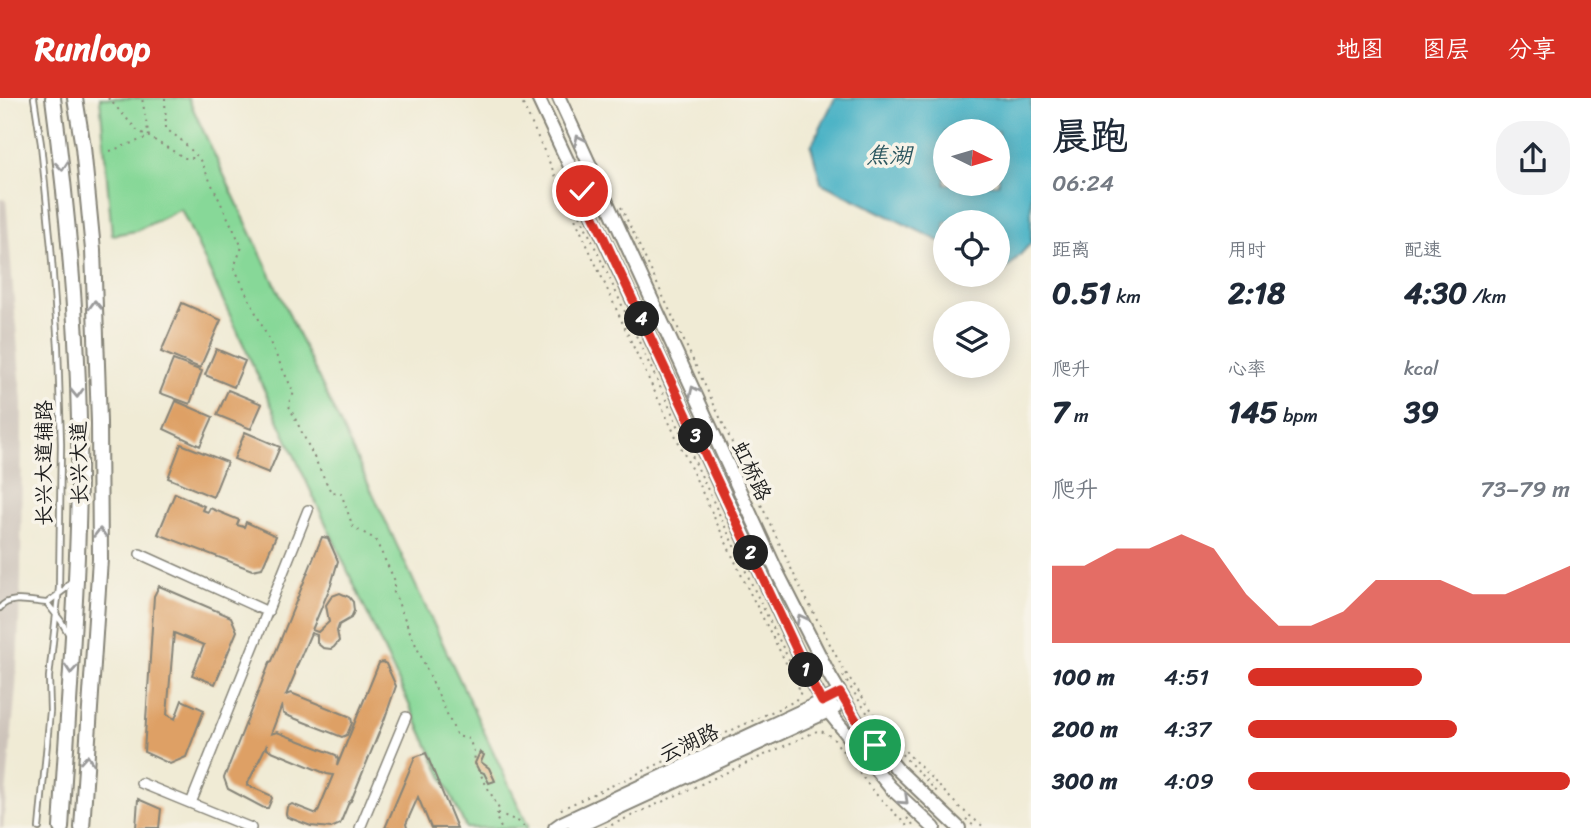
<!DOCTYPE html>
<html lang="zh">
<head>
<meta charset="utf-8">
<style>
	body { margin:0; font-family:Sriracha,"LXGW WenKai TC",sans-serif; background:#f2f2f3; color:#1f2937; height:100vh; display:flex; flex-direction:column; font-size:26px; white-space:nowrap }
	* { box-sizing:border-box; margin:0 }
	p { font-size:23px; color:#747a83 }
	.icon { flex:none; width:38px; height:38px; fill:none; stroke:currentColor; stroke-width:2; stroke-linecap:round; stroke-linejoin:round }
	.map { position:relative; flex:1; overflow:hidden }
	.side { display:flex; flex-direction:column; background:#fff; width:560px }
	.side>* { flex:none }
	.needle { width:46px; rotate:95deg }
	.controls { position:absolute; left:933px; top:21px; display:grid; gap:14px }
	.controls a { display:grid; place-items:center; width:77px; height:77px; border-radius:50%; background:#fff; box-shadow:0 4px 18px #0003; font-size:35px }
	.pin { position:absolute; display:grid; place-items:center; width:60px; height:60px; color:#fff; margin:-30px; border:4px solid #fff; border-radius:50%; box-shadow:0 2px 7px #0007 }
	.km { position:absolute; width:35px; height:35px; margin:-18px; border-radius:50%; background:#222; color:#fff; font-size:19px; line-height:35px; text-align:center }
	.round { display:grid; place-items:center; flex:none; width:74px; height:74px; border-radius:28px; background:#f2f2f3 }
	.head { display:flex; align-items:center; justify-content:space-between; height:119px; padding:0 21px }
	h1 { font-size:38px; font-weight:700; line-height:52px }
	.figures { display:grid; grid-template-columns:repeat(3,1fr); gap:10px; height:119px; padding:7px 21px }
	.figures div { display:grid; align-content:center }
	.figures b { font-size:30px; font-weight:700 }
	.figures small { font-size:19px; font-weight:400 }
	.figures p { font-size:19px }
	.chart { height:196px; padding:14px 21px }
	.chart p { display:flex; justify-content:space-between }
	.chart svg { width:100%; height:126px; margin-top:7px; fill:#d93025; opacity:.7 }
	ul { padding:0 21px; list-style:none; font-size:23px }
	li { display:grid; grid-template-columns:112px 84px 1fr; align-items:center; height:52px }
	li i { height:18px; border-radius:9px; background:#d93025 }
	header { display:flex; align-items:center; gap:42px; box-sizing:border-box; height:98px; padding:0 35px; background:#d93025; color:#fff }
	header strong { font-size:33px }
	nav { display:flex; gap:38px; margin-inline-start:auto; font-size:24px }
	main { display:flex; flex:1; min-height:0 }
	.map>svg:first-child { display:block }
</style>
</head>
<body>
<header>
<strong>Runloop</strong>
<nav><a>地图</a><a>图层</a><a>分享</a></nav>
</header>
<main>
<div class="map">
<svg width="1031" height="730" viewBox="0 0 1031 730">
	<rect width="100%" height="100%" fill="#f7f3e8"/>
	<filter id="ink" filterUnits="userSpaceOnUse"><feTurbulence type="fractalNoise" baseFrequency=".0143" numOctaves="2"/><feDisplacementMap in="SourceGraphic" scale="14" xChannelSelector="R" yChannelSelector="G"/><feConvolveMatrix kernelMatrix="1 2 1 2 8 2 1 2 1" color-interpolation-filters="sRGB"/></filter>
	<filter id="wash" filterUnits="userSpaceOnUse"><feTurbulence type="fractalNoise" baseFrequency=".00686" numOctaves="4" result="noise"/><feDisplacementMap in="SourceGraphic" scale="28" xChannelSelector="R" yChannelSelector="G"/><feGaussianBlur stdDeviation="1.57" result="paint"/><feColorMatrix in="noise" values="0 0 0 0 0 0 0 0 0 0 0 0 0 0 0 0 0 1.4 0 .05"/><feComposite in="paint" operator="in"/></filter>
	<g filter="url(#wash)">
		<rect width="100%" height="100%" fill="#f0ebd5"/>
		<path fill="#ccc2b9" d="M0,100L6,101L22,305L21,481L16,589L3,730H0Z"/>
		<path fill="#87d898" stroke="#527a5a" stroke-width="2" d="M100,0H188L528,728L527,730H466L181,111L136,133L112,137Z"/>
		<path fill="#45b0c4" stroke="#306670" stroke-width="2" fill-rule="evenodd" d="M835,0H1031V145L1004,174L998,171V124H945V146L821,85L811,48ZM945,33H998V86H945Z"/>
		<g id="blocks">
			<path fill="#dea065" d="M182,205L221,222L200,270L161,254Z
				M216,251L245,263L234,289L205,277Z
				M173,262L202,273L190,306L160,295Z
				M228,292L262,306L251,331L217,317Z
				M176,303L213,319L200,348L164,331Z
				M245,334L280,349L269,375L234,361Z
				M181,346L227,364L213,399L168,380Z
				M175,395L204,408L202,412L208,414L210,410L239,422L237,427L244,429L246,424L276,438L262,470L252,472L158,436Z
				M322,439L328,440L338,463L331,487L312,532L318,534L329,524L326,507L332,498L340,495L349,499L353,504L354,513L351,520L339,527L337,533L339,543L334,549L331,551L323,550L317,545V537L311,535L295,572V576L286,597L291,595L351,619L352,625L347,637L342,639L286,617L283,615L282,607L271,636L277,634L336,657L338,661L337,668L379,565L383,564L386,566L396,588L385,620L351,703L349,704L340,726L331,730L311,728L287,719L286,716L287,709L292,706L317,716L333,677L327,676L267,651V646L247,687L270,697L272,700L268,710H264L228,691L224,680L270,564L272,563Z
				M159,488L231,519L237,533L215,586L192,577L204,547L174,535L167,617L175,621L182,602L204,612L186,659L170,666L144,654L154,498Z
				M480,654L484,657L481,664L489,670L495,683L489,685L484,675L479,673L475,665Z
				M426,655L457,730H431L418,699L406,726L407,730H385L415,659Z
				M138,701L161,711L159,730H136Z"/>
		</g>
	</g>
	<g filter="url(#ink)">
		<use href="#blocks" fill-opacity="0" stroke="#868478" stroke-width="2"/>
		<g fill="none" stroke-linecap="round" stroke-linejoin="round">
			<g stroke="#868478" stroke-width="8">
				<path id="lane" d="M34,0L41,46L51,149L58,249L61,346L59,490L49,579L50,613L39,730
					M47,505L64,492L72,482
					M0,510C9,497 33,504 47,505L61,523L68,535"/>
			</g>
			<g stroke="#868478" stroke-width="12">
				<path id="street" d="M140,456L268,514
					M141,685L251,730
					M191,705L308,412
					M360,730L406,619"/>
			</g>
			<g stroke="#868478" stroke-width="16">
				<path id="secondary" d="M538,0L813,587L828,613L890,689L934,730
					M559,0L778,476L830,578L856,622L897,671L959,730
					M555,730L562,725L840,595
					M575,730L835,610"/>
			</g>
			<g stroke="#868478" stroke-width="18">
				<path id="primary" d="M53,0C67,107 77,214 79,322C81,458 69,594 61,730
					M75,0L83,49L93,152L99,324L100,461L82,730"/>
			</g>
			<path stroke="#868478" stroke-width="2" stroke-dasharray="2 5" stroke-linecap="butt" d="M108,0L137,32L185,60H198
				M165,0L166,31L180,41L199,60L242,149L234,169L294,295L288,306L331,394L341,395L353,429L375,441L395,483L393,492L410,534L457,638L469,641L475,656L474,664L499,711L496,719L501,730
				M520,0L634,250L749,493L801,594L795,603L557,713
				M110,53L149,39L142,0
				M621,109L797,483L843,571L886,633L959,709L985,730
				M580,117L755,493L797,578
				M843,578L868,616L894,648L939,696
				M498,715L522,725L524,730
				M907,720L916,730
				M966,721L976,730
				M605,730L817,633H821L832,639L873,693L909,730"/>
			<use href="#lane" stroke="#fff" stroke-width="4.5"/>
			<use href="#street" stroke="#fff" stroke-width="9"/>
			<use href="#secondary" stroke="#fff" stroke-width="12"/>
			<use href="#primary" stroke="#fff" stroke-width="14"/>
		</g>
		<defs><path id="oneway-chevron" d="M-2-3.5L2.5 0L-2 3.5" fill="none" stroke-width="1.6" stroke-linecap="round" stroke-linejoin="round" transform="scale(1.75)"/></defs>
		<g stroke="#999">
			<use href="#oneway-chevron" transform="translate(579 42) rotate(-115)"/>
			<use href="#oneway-chevron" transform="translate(62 68) rotate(84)"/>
			<use href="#oneway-chevron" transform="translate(95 207) rotate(-92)"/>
			<use href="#oneway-chevron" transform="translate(694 293) rotate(-115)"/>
			<use href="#oneway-chevron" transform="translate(77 295) rotate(88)"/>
			<use href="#oneway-chevron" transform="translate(100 435) rotate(-90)"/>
			<use href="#oneway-chevron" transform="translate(801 521) rotate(-117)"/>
			<use href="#oneway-chevron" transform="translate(71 571) rotate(94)"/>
			<use href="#oneway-chevron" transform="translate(87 662) rotate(-86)"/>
			<use href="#oneway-chevron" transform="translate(904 702) rotate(43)"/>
		</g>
	</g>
	<g fill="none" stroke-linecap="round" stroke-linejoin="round" filter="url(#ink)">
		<g stroke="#fff" stroke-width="14">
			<path id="route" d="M582,93L813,587L822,604L840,595L856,622L880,650L875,647"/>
		</g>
		<use href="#route" stroke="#d93025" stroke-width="9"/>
	</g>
	<g text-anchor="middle" stroke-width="7" stroke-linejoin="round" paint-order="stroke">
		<g font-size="21" fill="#1c1c1c" stroke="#f7f3e8">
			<text transform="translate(44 365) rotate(-90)" y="7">长兴大道辅路</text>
			<text transform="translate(79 365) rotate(-91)" y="7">长兴大道</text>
			<text transform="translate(752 373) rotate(65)" y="7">虹桥路</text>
			<text transform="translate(689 645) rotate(-25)" y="7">云湖路</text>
		</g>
		<g font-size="23" font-style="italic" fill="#2c575f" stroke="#f7f3e8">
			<text x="889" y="65">焦湖</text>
		</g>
	</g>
</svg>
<div class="controls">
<a><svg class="needle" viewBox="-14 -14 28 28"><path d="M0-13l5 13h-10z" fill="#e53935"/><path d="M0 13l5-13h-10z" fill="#747a83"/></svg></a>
<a><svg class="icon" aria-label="locate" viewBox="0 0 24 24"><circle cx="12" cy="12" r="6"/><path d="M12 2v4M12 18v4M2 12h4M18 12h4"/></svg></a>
<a><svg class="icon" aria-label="layers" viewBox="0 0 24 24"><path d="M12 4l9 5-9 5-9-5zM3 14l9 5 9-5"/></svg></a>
</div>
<div class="pin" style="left:875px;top:647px;background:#1e9e55"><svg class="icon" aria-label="arrive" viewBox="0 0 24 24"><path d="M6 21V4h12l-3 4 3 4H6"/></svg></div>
<div class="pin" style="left:582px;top:93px;background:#d93025"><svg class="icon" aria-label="check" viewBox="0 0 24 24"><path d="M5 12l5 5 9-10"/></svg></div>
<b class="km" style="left:806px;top:572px">1</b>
<b class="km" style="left:751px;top:455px">2</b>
<b class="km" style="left:696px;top:338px">3</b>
<b class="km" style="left:642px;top:221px">4</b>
</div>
<section class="side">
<div class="head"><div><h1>晨跑</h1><p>06:24</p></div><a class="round"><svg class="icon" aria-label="share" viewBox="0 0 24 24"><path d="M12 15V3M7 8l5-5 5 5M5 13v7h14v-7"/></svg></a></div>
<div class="figures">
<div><p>距离</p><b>0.51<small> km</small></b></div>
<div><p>用时</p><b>2:18</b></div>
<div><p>配速</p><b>4:30<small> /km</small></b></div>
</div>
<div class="figures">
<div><p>爬升</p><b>7<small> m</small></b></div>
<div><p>心率</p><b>145<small> bpm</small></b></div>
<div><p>kcal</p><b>39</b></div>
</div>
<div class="chart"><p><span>爬升</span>73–79 m</p>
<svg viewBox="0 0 160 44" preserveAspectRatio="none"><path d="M0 44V17L10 17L20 11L30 11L40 6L50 11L60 27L70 38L80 38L90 33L100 22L110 22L120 22L130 27L140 27L150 22L160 17V44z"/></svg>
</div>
<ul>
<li><b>100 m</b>4:51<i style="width:54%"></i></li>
<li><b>200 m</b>4:37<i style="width:65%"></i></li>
<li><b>300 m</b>4:09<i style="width:100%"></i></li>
</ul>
</section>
</main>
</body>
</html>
